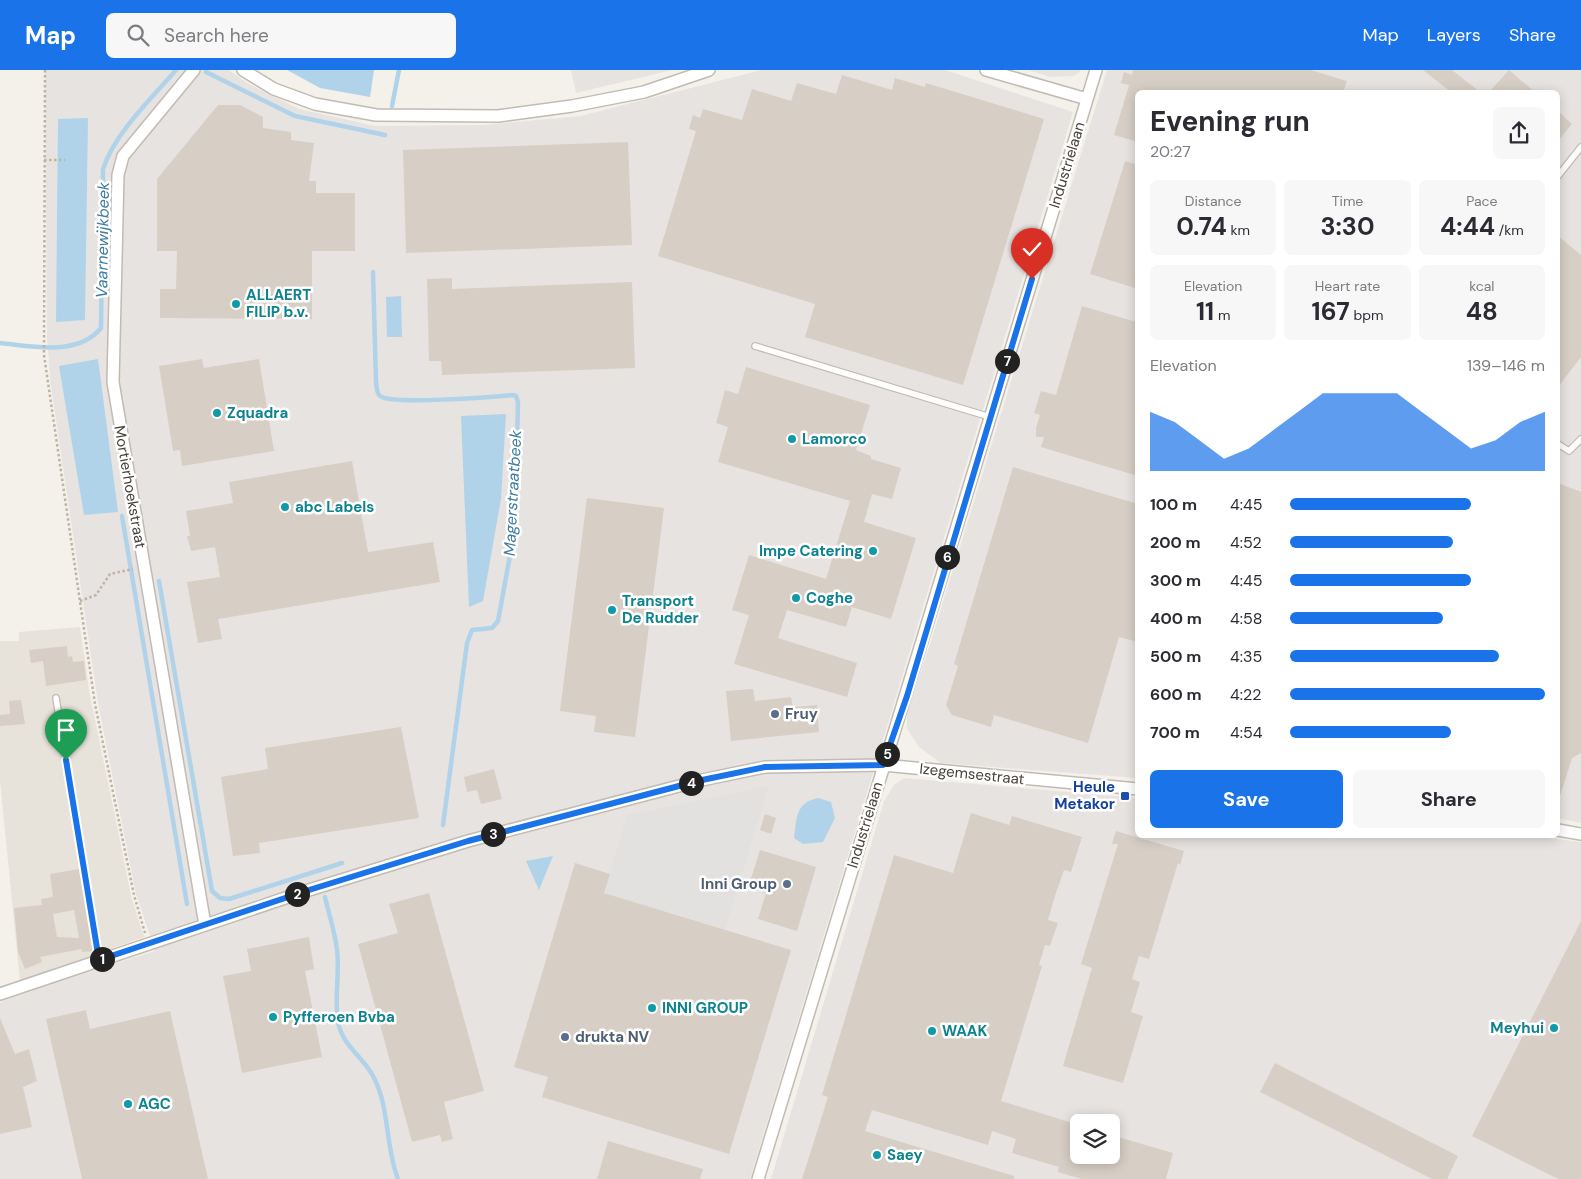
<!DOCTYPE html>
<html lang="en">
<head>
<meta charset="utf-8">
<style>
	body { margin:0; font-family:"DM Sans",sans-serif; background:#f7f7f7; color:#2b2b33; height:100vh; display:flex; flex-direction:column; font-size:19px; white-space:nowrap }
	* { box-sizing:border-box; margin:0 }
	p { font-size:16px; color:#7c7c81 }
	.icon { flex:none; width:28px; height:28px; fill:none; stroke:currentColor; stroke-width:2; stroke-linecap:round; stroke-linejoin:round }
	.map { position:relative; flex:1; overflow:hidden }
	.drawer { position:absolute; left:1135px; top:20px; width:425px; height:748px; display:flex; flex-direction:column; background:#fff; border-radius:8px; box-shadow:0 2px 12px #0003 }
	.drawer>* { flex:none }
	.controls { position:absolute; left:1070px; top:1044px; display:grid; gap:10px }
	.controls a { display:grid; place-items:center; width:50px; height:50px; border-radius:8px; background:#fff; box-shadow:0 2px 12px #0003; font-size:25px }
	.pin { position:absolute; display:grid; place-items:center; width:42px; height:42px; color:#fff; margin:-51px -21px; border-radius:50% 50% 50% 0; rotate:-45deg; box-shadow:0 0 5px #0007 }
	.pin .icon { rotate:45deg }
	.km { position:absolute; width:25px; height:25px; margin:-12px; border-radius:50%; background:#222; color:#fff; font-size:14px; line-height:25px; text-align:center }
	.round { display:grid; place-items:center; flex:none; width:52px; height:52px; border-radius:8px; background:#f7f7f7 }
	.head { display:flex; align-items:center; justify-content:space-between; height:85px; padding:0 15px }
	h1 { font-size:28px; font-weight:700; line-height:38px }
	.stats { display:grid; grid-template-columns:repeat(3,1fr); gap:8px; height:85px; padding:5px 15px }
	.stats div { display:grid; align-content:center; border-radius:8px; background:#f7f7f7; text-align:center }
	.stats b { font-size:25px; font-weight:700 }
	.stats small { font-size:14px; font-weight:400 }
	.stats p { font-size:14px }
	.chart { height:140px; padding:10px 15px }
	.chart p { display:flex; justify-content:space-between }
	.chart svg { width:100%; height:90px; margin-top:5px; fill:#1a73e8; opacity:.7 }
	.cta { display:flex; gap:10px; margin-top:auto; padding:10px 15px }
	.cta a { flex:1; height:58px; border-radius:8px; background:#1a73e8; color:#fff; font-size:20px; font-weight:700; line-height:58px; text-align:center }
	.cta a+a { background:#f7f7f7; color:#2b2b33 }
	ul { padding:0 15px; list-style:none; font-size:16px }
	li { display:grid; grid-template-columns:80px 60px 1fr; align-items:center; height:38px }
	li i { height:12px; border-radius:6px; background:#1a73e8 }
	header { display:flex; align-items:center; gap:30px; box-sizing:border-box; height:70px; padding:0 25px; background:#1a73e8; color:#fff }
	header strong { font-size:24px }
	nav { display:flex; gap:28px; margin-inline-start:auto; font-size:18px }
	.search { width:350px; height:45px; background:#f7f7f7; display:flex; align-items:center; gap:12px; box-sizing:border-box; padding:0 18px; border-radius:8px; color:#7c7c81; font-size:19px }
	.map>svg:first-child { display:block }
</style>
</head>
<body>
<header>
<strong>Map</strong>
<div class="search"><svg class="icon" aria-label="search" viewBox="0 0 24 24"><circle cx="10" cy="10" r="6"/><path d="M15 15l6 6"/></svg>Search here</div>
<nav><a>Map</a><a>Layers</a><a>Share</a></nav>
</header>
<div class="map">
<svg width="1581" height="1109" viewBox="0 0 1581 1109">
	<rect width="100%" height="100%" fill="#f4f1eb"/>
	<path fill="#e7e3da" d="M80,557L90,626L117,756L131,826L144,867L20,911L0,711V571H19V562Z"/>
	<path fill="#e7e3e0" fill-rule="evenodd" d="M45,0H229L247,13L299,39L375,56L484,55L580,46L762,0H945L1073,42L750,1109H0V932L68,908L155,881L136,824L98,633L51,316L47,269Z
		M571,0H672L576,23Z
		M1028,0H1080L1079,3L1073,6L1050,7Z
		M1107,0H1581V753L1558,748V22H1138L1137,708L941,693L919,677L907,659V642L931,571Z
		M904,708L1137,728L1138,765H1523L1581,772V1109H771L884,731L894,715ZM1079,1052H1111V1085H1079Z"/>
	<path fill="#e3e1df" d="M769,716L725,860L604,823L627,745Z"/>
	<path fill="#b0d3e9" d="M287,0H374L370,27L320,18Z
		M88,48L85,250L56,252L58,49Z
		M401,226L402,267H387L386,227Z
		M98,289L118,442L84,445L59,296Z
		M506,344L501,429L483,531L469,537L461,346Z
		M818,728L831,732L835,748L823,772L803,774L794,768C797,748 795,733 818,728Z
		M553,786L539,820L526,791Z"/>
	<g fill="none" stroke-linecap="round" stroke-linejoin="round">
		<path stroke="#b0d3e9" stroke-width="4.5" d="M206,2L295,46L385,65
			M392,36L399,0
			M373,202L376,312C377,316 376,323 380,326C390,335 494,327 512,325L516,326L518,332L517,374L511,480L498,551L492,558L472,560L467,573L443,755
			M0,273C32,276 77,287 101,258L103,99C115,63 151,29 176,0
			M122,446L187,834
			M159,511L212,821L220,828L229,829L342,793
			M325,827C329,845 335,862 337,880C340,903 334,928 338,952C342,975 363,987 373,1006C390,1037 385,1076 398,1109"/>
	</g>
	<path fill="#d7cfc5" fill-rule="evenodd" d="M1133,0H1311L1347,11L1343,22H1138V72L1114,65L1129,15L1121,13L1124,2L1132,5Z
		M1423,0H1452L1480,22H1451Z
		M1509,0L1535,22H1489Z
		M842,5L892,20L895,8L925,17L926,13L1044,49L963,315L805,267L815,234L658,186L696,61L689,59L693,45L700,48L703,39L742,50L752,19L791,31L797,13L836,24Z
		M218,35H240L263,47V58L291,62V70L314,73L309,111H316V123H355V181H312V249L160,248V219H176L177,181H157V109Z
		M1558,41L1572,54L1558,71Z
		M628,72L632,175L406,183L403,80Z
		M1125,91L1138,95V219L1090,204Z
		M1558,166L1581,185V287L1558,317Z
		M452,208V219L632,212L635,298L442,305L441,291H429L427,209Z
		M1082,236L1136,252L1138,261V406L1041,377L1044,367H1036V358L1040,345L1034,343L1041,321L1056,325Z
		M202,289L204,298L259,289L274,381L182,396L180,380L173,381L159,296Z
		M746,297L870,335L856,380L871,386V389L901,398L892,429L872,424L864,452L916,468L891,549L852,537L846,557L787,540L778,568L857,593L847,627L734,594L749,545L732,540L749,485L826,509L850,431L718,392L728,357L716,353L725,320L738,324Z
		M352,391L368,482L433,472L440,512L218,549L222,569L198,573L187,512L220,507L215,477L191,481L187,466H190L186,441L233,433L229,412Z
		M1013,397L1138,434V572L1119,567L1088,673L994,645L991,657L952,645L946,635L958,596L954,594Z
		M1558,413L1581,422V683L1572,688L1560,726H1558Z
		M587,428L664,438L635,667L594,662L596,646L560,641Z
		M67,576L68,587L72,586L73,592L84,591L86,610L46,616L43,591L31,593L29,580Z
		M753,619L755,631L791,627L793,637L817,635L819,662L731,671L726,621Z
		M21,630L25,654L0,656V645L10,644L9,631Z
		M401,657L419,748L259,773L260,783L233,786L221,707L268,699L265,678Z
		M494,699L502,729L481,734L477,720L467,722L464,707Z
		M971,743L1009,755L1012,746L1082,767L1071,802L1064,800L1055,826L1048,850L1058,853L1050,876L1045,875L1039,895L1042,896L1001,1031L1079,1055V1085H1111V1065L1173,1083L1166,1109H1081L1058,1102L1059,1097L1012,1083L1016,1069L992,1061L988,1075L872,1040L865,1061L1014,1106V1109H802L828,1027L822,1025L894,785L953,803Z
		M765,744L776,748L771,764L760,760Z
		M1116,761L1184,781L1180,795L1178,793L1149,889L1139,886L1132,909L1140,912L1131,942L1143,946L1123,1013L1063,996L1092,898L1081,894L1118,774H1112Z
		M760,780L816,797L797,861L758,849L766,823L748,818Z
		M575,793L610,804L604,823L791,880L729,1084L542,1027L548,1007L514,997Z
		M79,799L93,881L82,882V879L40,887L42,892L25,899L18,882L14,838L42,835L41,829L53,827L50,804ZM74,840L79,868L57,867L53,844Z
		M429,823L484,1021L444,1032L453,1069L442,1072L440,1065L412,1072L358,874L398,863L389,834Z
		M1581,851V1109H1558L1472,1066Z
		M309,867L314,899L305,901L322,987L242,1003L223,906L251,901L247,879Z
		M86,940L90,959L170,941L208,1109H82L46,949Z
		M0,948L15,984L29,979L37,1011L23,1017L32,1057L0,1064Z
		M1275,993L1458,1086L1447,1109H1432L1260,1022Z
		M608,1071L703,1099L700,1109H597Z"/>
	<g fill="none" stroke-linecap="round" stroke-linejoin="round">
		<g stroke="#c1bbb2" stroke-width="8">
			<path id="lane" d="M1558,106L1581,77
				M755,276L990,347
				M1558,374L1569,381L1581,369
				M56,628L99,890"/>
		</g>
		<g stroke="#c1bbb2" stroke-width="14">
			<path id="street" d="M194,0L123,86L118,105L113,312L205,855
				M243,0L274,19L315,34L376,45L498,46L572,36L644,22L709,0
				M986,0L1087,29
				M1558,760L1581,764
				M0,924L309,820L468,771L702,710L765,697L883,695L1138,719
				M758,1109L1096,0"/>
		</g>
		<path stroke="#beb3a2" stroke-width="2.5" stroke-dasharray="2.5 2.5" stroke-linecap="butt" d="M45,0L44,285L95,634L134,825L145,863
			M44,90H65
			M80,531L96,525L110,504L133,499"/>
		<use href="#lane" stroke="#fff" stroke-width="5.5"/>
		<use href="#street" stroke="#fff" stroke-width="11"/>
	</g>
	<g fill="none" stroke-linecap="round" stroke-linejoin="round">
		<g stroke="#fff" stroke-width="10">
			<path id="route" d="M66,690L99,890L309,820L468,771L702,710L765,697L883,695L907,626L1032,209"/>
		</g>
		<use href="#route" stroke="#1a73e8" stroke-width="6"/>
	</g>
	<g fill="#0f9aa8" stroke="#fff" stroke-width="2">
		<circle cx="236" cy="234" r="5"/>
		<circle cx="217" cy="343" r="5"/>
		<circle cx="792" cy="369" r="5"/>
		<circle cx="285" cy="437" r="5"/>
		<circle cx="873" cy="481" r="5"/>
		<circle cx="796" cy="528" r="5"/>
		<circle cx="612" cy="540" r="5"/>
		<circle cx="652" cy="938" r="5"/>
		<circle cx="273" cy="947" r="5"/>
		<circle cx="1554" cy="958" r="5"/>
		<circle cx="932" cy="961" r="5"/>
		<circle cx="128" cy="1034" r="5"/>
		<circle cx="877" cy="1085" r="5"/>
	</g>
	<g fill="#5c6f8a" stroke="#fff" stroke-width="2">
		<circle cx="775" cy="644" r="5"/>
		<circle cx="787" cy="814" r="5"/>
		<circle cx="565" cy="967" r="5"/>
	</g>
	<rect fill="#1a4fb4" stroke="#fff" stroke-width="2" x="1120" y="721" width="10" height="10" rx="2.5"/>
	<g text-anchor="middle" stroke-width="5" stroke-linejoin="round" paint-order="stroke">
		<g font-size="15" fill="#47423a" stroke="#fff">
			<text transform="translate(1067 95) rotate(-73)" y="5">Industrielaan</text>
			<text transform="translate(130 417) rotate(80)" y="5">Mortierhoekstraat</text>
			<text transform="translate(972 704) rotate(6)" y="5">Izegemsestraat</text>
			<text transform="translate(865 755) rotate(-73)" y="5">Industrielaan</text>
		</g>
		<g font-size="15" font-weight="bold" fill="#0d838f" stroke="#fff" text-anchor="start">
			<text x="246" y="230">ALLAERT<tspan x="246" dy="17">FILIP b.v.</tspan></text>
			<text x="227" y="348">Zquadra</text>
			<text x="802" y="374">Lamorco</text>
			<text x="295" y="442">abc Labels</text>
			<text x="863" y="486" text-anchor="end">Impe Catering</text>
			<text x="806" y="533">Coghe</text>
			<text x="622" y="536">Transport<tspan x="622" dy="17">De Rudder</tspan></text>
			<text x="662" y="943">INNI GROUP</text>
			<text x="283" y="952">Pyfferoen Bvba</text>
			<text x="1544" y="963" text-anchor="end">Meyhui</text>
			<text x="942" y="966">WAAK</text>
			<text x="138" y="1039">AGC</text>
			<text x="887" y="1090">Saey</text>
		</g>
		<g font-size="15" font-weight="bold" fill="#4e5e75" stroke="#fff" text-anchor="start">
			<text x="785" y="649">Fruy</text>
			<text x="777" y="819" text-anchor="end">Inni Group</text>
			<text x="575" y="972">drukta NV</text>
		</g>
		<g font-size="15" font-weight="bold" fill="#164399" stroke="#fff" text-anchor="end">
			<text x="1115" y="722">Heule<tspan x="1115" dy="17">Metakor</tspan></text>
		</g>
		<g font-size="16" font-style="italic" fill="#3d7aa0" stroke="#fff">
			<text transform="translate(102 170) rotate(-89)" y="6">Vaarnewijkbeek</text>
			<text transform="translate(512 423) rotate(-87)" y="6">Magerstraatbeek</text>
		</g>
	</g>
</svg>
<div class="controls">
<a><svg class="icon" aria-label="layers" viewBox="0 0 24 24"><path d="M12 4l9 5-9 5-9-5zM3 14l9 5 9-5"/></svg></a>
</div>
<div class="pin" style="left:66px;top:690px;background:#1e9e55"><svg class="icon" aria-label="arrive" viewBox="0 0 24 24"><path d="M6 21V4h12l-3 4 3 4H6"/></svg></div>
<div class="pin" style="left:1032px;top:209px;background:#d93025"><svg class="icon" aria-label="check" viewBox="0 0 24 24"><path d="M5 12l5 5 9-10"/></svg></div>
<b class="km" style="left:102px;top:889px">1</b>
<b class="km" style="left:297px;top:824px">2</b>
<b class="km" style="left:493px;top:764px">3</b>
<b class="km" style="left:691px;top:713px">4</b>
<b class="km" style="left:887px;top:684px">5</b>
<b class="km" style="left:947px;top:487px">6</b>
<b class="km" style="left:1007px;top:291px">7</b>
<section class="drawer">
<div class="head"><div><h1>Evening run</h1><p>20:27</p></div><a class="round"><svg class="icon" aria-label="share" viewBox="0 0 24 24"><path d="M12 15V3M7 8l5-5 5 5M5 13v7h14v-7"/></svg></a></div>
<div class="stats">
<div><p>Distance</p><b>0.74<small> km</small></b></div>
<div><p>Time</p><b>3:30</b></div>
<div><p>Pace</p><b>4:44<small> /km</small></b></div>
</div>
<div class="stats">
<div><p>Elevation</p><b>11<small> m</small></b></div>
<div><p>Heart rate</p><b>167<small> bpm</small></b></div>
<div><p>kcal</p><b>48</b></div>
</div>
<div class="chart"><p><span>Elevation</span>139–146 m</p>
<svg viewBox="0 0 160 44" preserveAspectRatio="none"><path d="M0 44V15L10 20L20 29L30 38L40 33L50 24L60 15L70 6L80 6L90 6L100 6L110 15L120 24L130 33L140 29L150 20L160 15V44z"/></svg>
</div>
<ul>
<li><b>100 m</b>4:45<i style="width:71%"></i></li>
<li><b>200 m</b>4:52<i style="width:64%"></i></li>
<li><b>300 m</b>4:45<i style="width:71%"></i></li>
<li><b>400 m</b>4:58<i style="width:60%"></i></li>
<li><b>500 m</b>4:35<i style="width:82%"></i></li>
<li><b>600 m</b>4:22<i style="width:100%"></i></li>
<li><b>700 m</b>4:54<i style="width:63%"></i></li>
</ul>
<div class="cta"><a>Save</a><a>Share</a></div>
</section>
</div>
</body>
</html>
